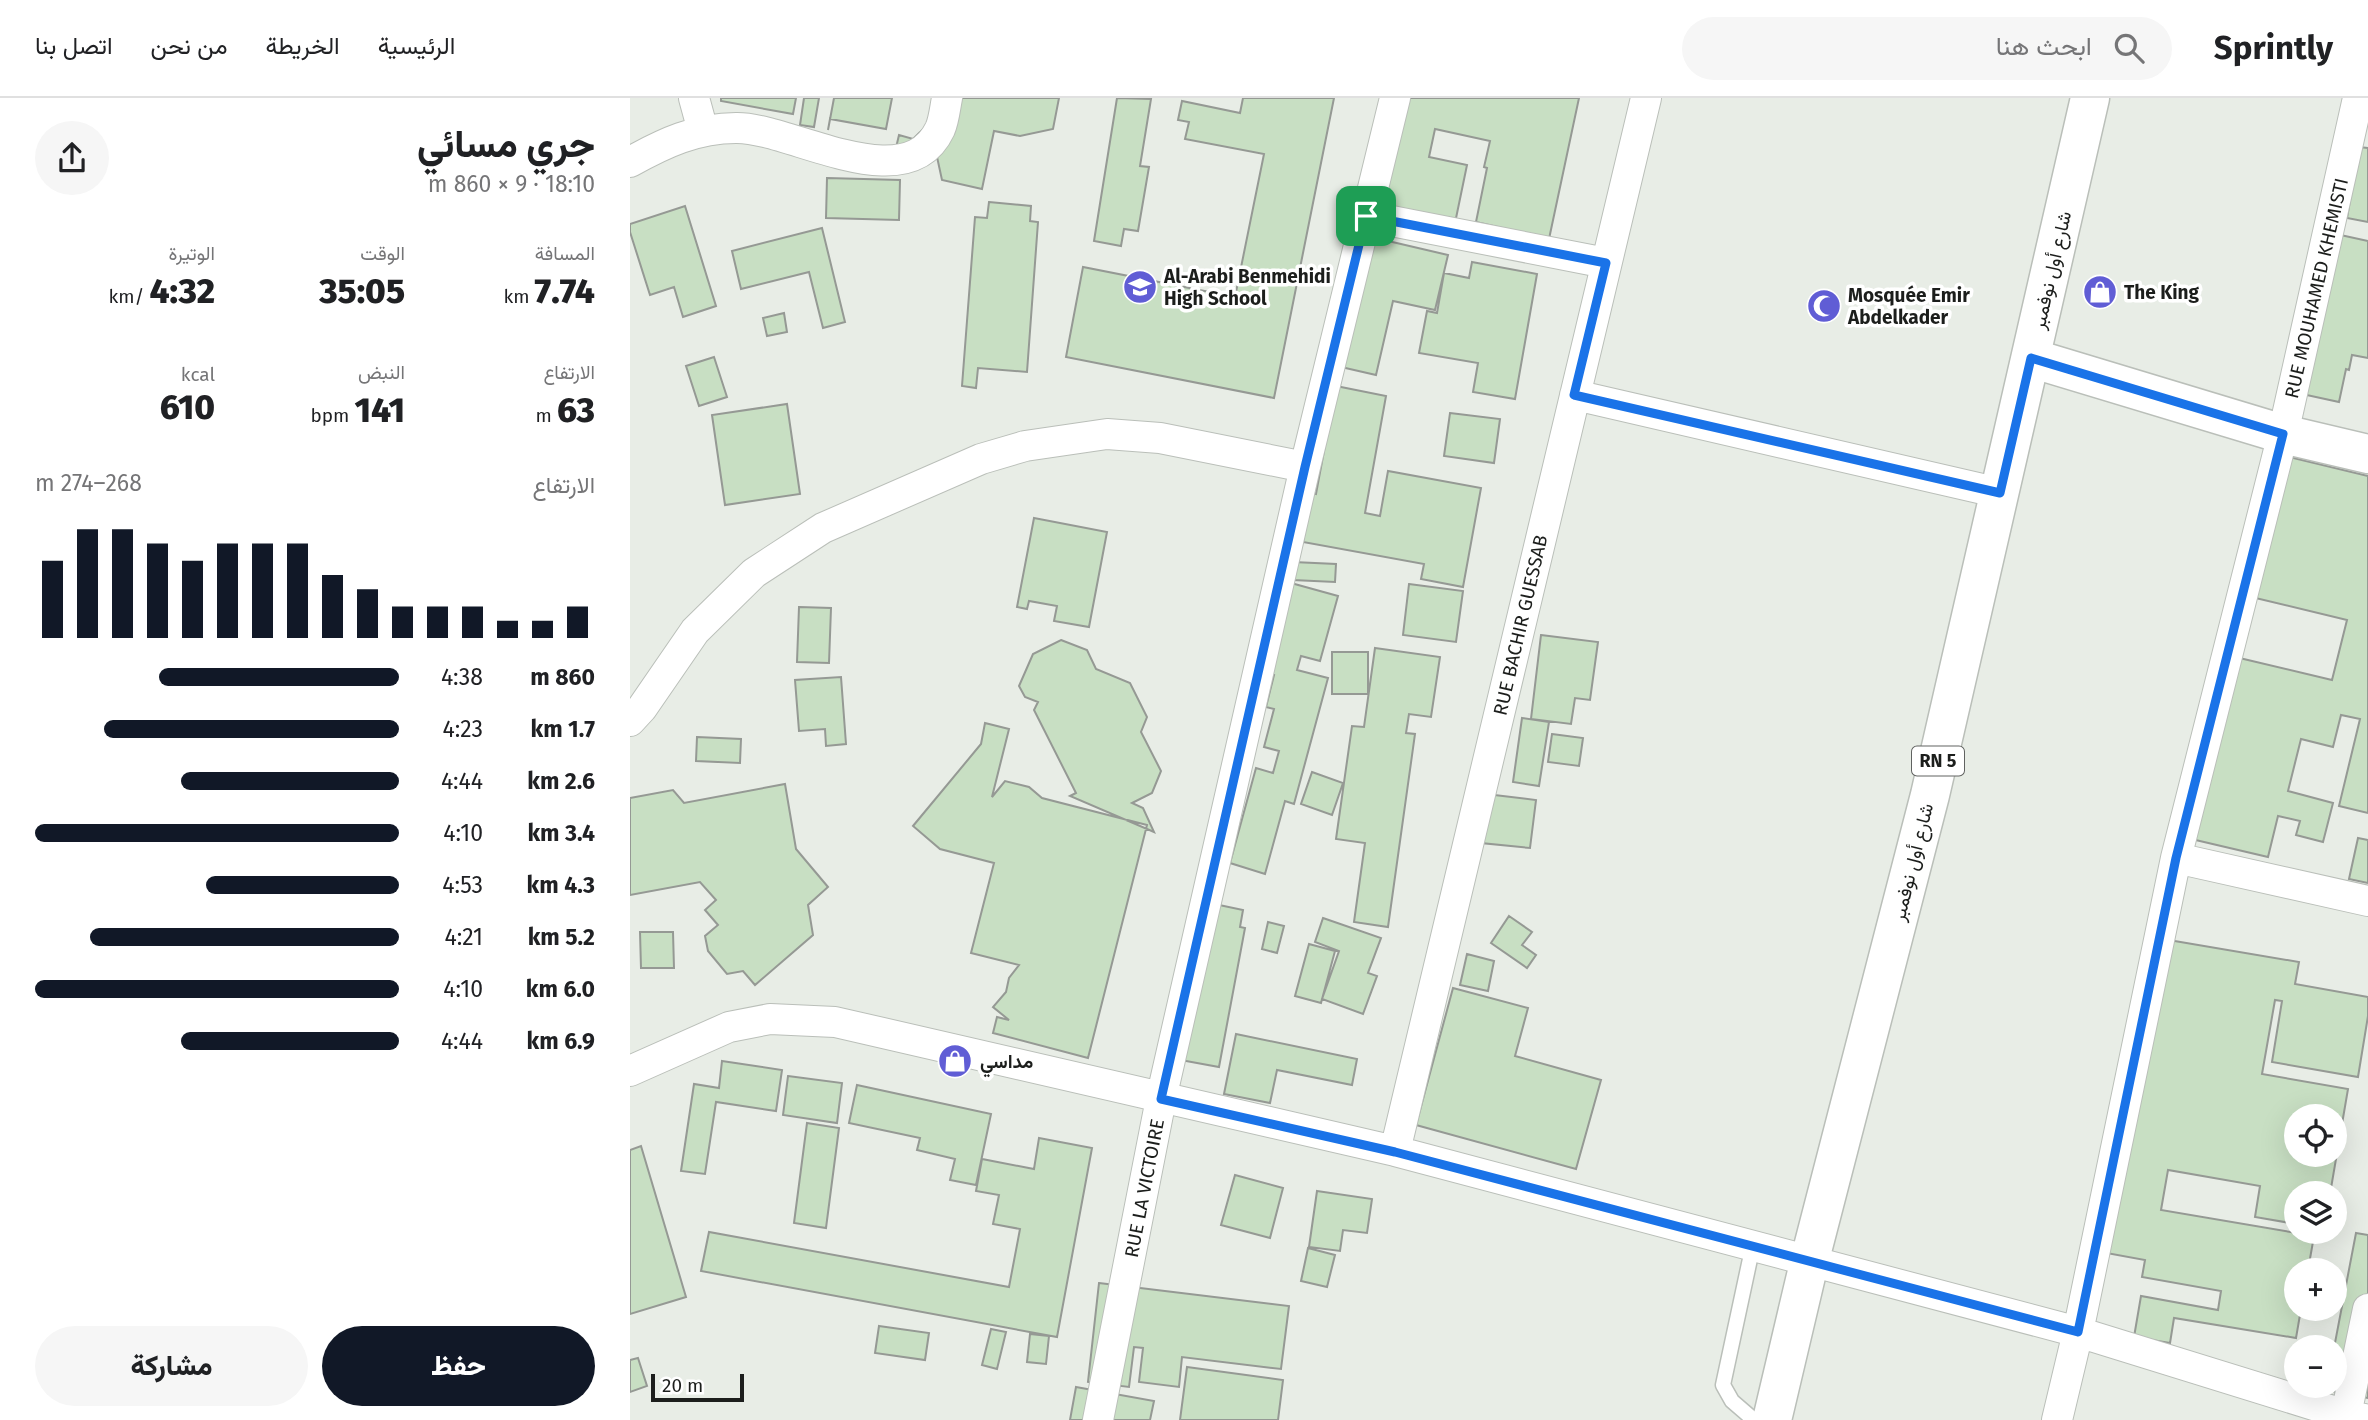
<!DOCTYPE html>
<html lang="ar">
<head>
<meta charset="utf-8">
<style>
	body { margin:0; font-family:"Fira Sans",Vazirmatn,sans-serif; background:#f6f6f6; color:#202124; direction:rtl; height:100vh; display:flex; flex-direction:column; font-size:26px; white-space:nowrap }
	* { box-sizing:border-box; margin:0 }
	p { font-size:23px; color:#757577 }
	.icon { flex:none; width:38px; height:38px; fill:none; stroke:currentColor; stroke-width:2; stroke-linecap:round; stroke-linejoin:round }
	.map { position:relative; flex:1; overflow:hidden; direction:ltr }
	.side { display:flex; flex-direction:column; background:#fff; width:630px }
	.side>* { flex:none }
	.tools { position:absolute; left:1654px; top:1006px; display:grid; gap:14px }
	.tools a { display:grid; place-items:center; width:63px; height:63px; border-radius:50%; background:#fff; box-shadow:0 7px 28px #0002; font-size:35px }
	.scale { position:absolute; left:21px; bottom:18px; width:93px; box-sizing:border-box; padding-left:7px; border:4px solid #1c1e1c; border-top:0; font-size:19px; line-height:24px; white-space:nowrap; color:#1c1e1c; -webkit-text-stroke:5px #fff; paint-order:stroke }
	.pin { position:absolute; display:grid; place-items:center; width:60px; height:60px; color:#fff; margin:-30px; border-radius:14px; box-shadow:0 4px 10px #0006 }
	.round { display:grid; place-items:center; flex:none; width:74px; height:74px; border-radius:37px; background:#f6f6f6 }
	.head { display:flex; align-items:center; justify-content:space-between; height:119px; padding:0 35px }
	h1 { font-size:38px; font-weight:800; line-height:52px }
	.stats { display:grid; grid-template-columns:repeat(3,1fr); gap:10px; height:119px; padding:7px 35px }
	.stats div { display:grid; align-content:center }
	.stats b { font-size:35px; font-weight:800 }
	.stats small { font-size:19px; font-weight:400 }
	.stats p { font-size:19px }
	.chart { height:196px; padding:14px 35px }
	.chart p { display:flex; justify-content:space-between }
	.chart svg { width:100%; height:126px; margin-top:7px; stroke:#111827; stroke-width:6 }
	.cta { display:flex; gap:14px; margin-top:auto; padding:14px 35px }
	.cta a { flex:1; height:80px; border-radius:42px; background:#111827; color:#fff; font-size:28px; font-weight:800; line-height:80px; text-align:center }
	.cta a+a { background:#f6f6f6; color:#202124 }
	ul { padding:0 35px; list-style:none; font-size:23px }
	li { display:grid; grid-template-columns:112px 84px 1fr; align-items:center; height:52px }
	li i { height:18px; border-radius:9px; background:#111827 }
	header { display:flex; align-items:center; gap:42px; box-sizing:border-box; height:98px; padding:0 35px; background:#fff; border-bottom:2px solid #e0e0e0 }
	header strong { font-size:33px }
	nav { display:flex; gap:38px; margin-inline-start:auto; font-size:24px }
	.search { width:490px; height:63px; background:#f6f6f6; display:flex; align-items:center; gap:18px; box-sizing:border-box; padding:0 24px; border-radius:38px; color:#757577; font-size:26px }
	main { display:flex; flex:1; min-height:0 }
	.map>svg:first-child { display:block }
</style>
</head>
<body>
<header>
<strong>Sprintly</strong>
<div class="search"><svg class="icon" aria-label="search" viewBox="0 0 24 24"><circle cx="10" cy="10" r="6"/><path d="M15 15l6 6"/></svg>ابحث هنا</div>
<nav><a>الرئيسية</a><a>الخريطة</a><a>من نحن</a><a>اتصل بنا</a></nav>
</header>
<main>
<div class="map">
<svg width="1738" height="1322" viewBox="0 0 1738 1322">
	<rect width="100%" height="100%" fill="#e8ede6"/>
	<path fill="#c8dfc3" stroke="#959994" stroke-width="2" fill-rule="evenodd" d="M91,0H166L163,16L91,3Z
		M174,0H189L184,29L170,27Z
		M204,0H262L256,31L200,21L198,32Z
		M325,0H429L423,31L390,38L364,33L352,91L312,82L304,45L265,54L269,37L283,41Z
		M487,0L521,1L510,68L519,69L508,133L494,131L491,148L464,143Z
		M613,0H704L644,300L436,259L453,169L605,199L634,56L555,41L559,24L548,22L552,3L610,15Z
		M773,0H949L919,141L846,124L857,70L854,69L860,43L805,31L799,59L837,67L825,125L753,109Z
		M1729,49L1738,50V124L1717,120Z
		M197,80L270,82L269,122L196,120Z
		M359,104L401,108L400,123L408,124L397,274L348,270L346,290L332,288L345,119L357,120Z
		M55,108L86,208L53,219L44,189L20,197L0,134V126Z
		M192,130L215,224L193,230L179,174L111,191L102,153Z
		M1706,136L1738,143V260L1722,257L1719,272L1716,271L1709,304L1672,296Z
		M741,139L818,157L805,212L763,203L746,277L711,269Z
		M842,164L907,176L885,301L843,294L848,265L789,255L797,213L807,215L814,175L839,180Z
		M154,215L157,234L137,238L133,220Z
		M84,259L97,299L69,308L56,268Z
		M706,288L756,298L735,415L750,418L758,373L851,390L833,489L791,481L794,466L673,444L682,395L686,396Z
		M157,306L170,396L95,407L82,317Z
		M820,315L870,321L864,365L814,358Z
		M1647,356L1738,378V715L1709,708L1730,621L1711,617L1703,649L1671,641L1658,693L1703,705L1693,744L1666,737L1670,723L1648,718L1638,759L1557,740L1601,558L1702,582L1717,522L1613,497Z
		M404,420L477,434L459,529L424,523L427,508L399,503L397,511L387,509Z
		M663,464L706,466L705,484L663,482Z
		M661,485L708,498L690,563L671,558L667,572L698,580L664,706L655,703L635,776L600,765L626,670L643,675L649,653L634,649L644,611L636,609L644,577L636,575Z
		M779,486L833,493L826,544L773,537Z
		M169,509L201,510L199,565L167,564Z
		M911,537L968,544L960,602L945,600L941,626L901,621Z
		M431,542L457,552L466,571L500,585L517,619L511,634L531,673L522,695L502,705L513,710L524,734L440,698L446,695L404,612L408,604L395,599L389,588L403,556Z
		M745,550L810,559L801,619L779,616L776,635L785,636L758,829L724,824L735,745L706,741L722,628L734,629Z
		M702,554H738V596H702Z
		M211,579L216,646L196,648L195,631L169,633L165,582Z
		M892,620L919,624L909,688L883,684Z
		M355,625L379,631L362,699L375,683L399,689L412,700L517,727L458,960L363,935L367,919L379,922L363,909L376,894L379,880L389,867L341,855L364,765L310,751L283,728L351,646Z
		M922,636L953,640L949,668L918,664Z
		M67,639L111,641L110,665L66,663Z
		M682,674L713,685L702,717L671,706Z
		M155,686L166,751L198,789L178,807L183,837L125,887L113,873L97,876L78,853L75,838L88,827L75,812L86,802L70,784L0,797V700L43,692L54,705Z
		M856,696L906,702L900,750L851,745Z
		M1728,740L1738,742V785L1719,781Z
		M575,804L613,812L610,829L615,830L589,969L545,961Z
		M879,818L902,834L892,847L906,857L897,870L861,845Z
		M693,820L751,840L738,875L747,878L733,916L692,901L709,853L685,844Z
		M638,824L654,828L647,855L632,851Z
		M10,834H43L44,870H11Z
		M1527,840L1669,864L1665,886L1738,899V918L1728,979L1642,964L1652,903L1645,902L1632,976L1718,991L1700,1096H1666V1126L1625,1119L1630,1088L1538,1072L1531,1112L1684,1138L1678,1172H1666V1211H1671L1666,1240L1544,1220L1540,1245L1504,1239L1511,1198L1588,1212L1591,1193L1512,1179L1515,1162L1460,1152ZM1666,1018H1704V1057H1666Z
		M679,846L705,853L691,905L665,898Z
		M837,856L864,863L858,893L830,887Z
		M823,890L898,910L885,958L971,982L946,1071L786,1027Z
		M606,936L727,961L722,987L647,972L640,1005L594,996Z
		M92,963L152,972L146,1013L86,1004L75,1076L51,1073L64,986L89,990Z
		M158,978L212,985L207,1025L153,1017Z
		M227,987L361,1016L346,1087L320,1082L325,1061L287,1052L290,1040L219,1025Z
		M177,1025L209,1030L196,1130L164,1125Z
		M409,1040L462,1050L427,1239L71,1173L79,1134L379,1189L390,1131L363,1126L369,1097L346,1093L352,1061L404,1071Z
		M11,1048L56,1199L0,1216V1052Z
		M605,1077L653,1090L640,1140L591,1127Z
		M687,1093L742,1101L737,1135L713,1132L710,1153L679,1149Z
		M1726,1135L1738,1137V1300L1696,1292V1288H1704V1250Z
		M678,1150L705,1157L697,1189L671,1183Z
		M469,1185L659,1208L651,1271L552,1259L549,1289L509,1284L513,1250L504,1249L499,1289L458,1284Z
		M249,1228L299,1235L295,1262L245,1255Z
		M361,1231L376,1234L367,1271L352,1267Z
		M400,1236L419,1238L416,1266L397,1264Z
		M8,1260L17,1288L0,1294V1262Z
		M557,1269L653,1282L648,1322H550Z
		M446,1289L524,1303L520,1322H440Z"/>
	<g fill="none" stroke-linecap="round" stroke-linejoin="round">
		<g stroke="#babfb9" stroke-width="17">
			<path id="lane" d="M1123,1147L1093,1287L1102,1303L1124,1322"/>
		</g>
		<g stroke="#babfb9" stroke-width="32">
			<path id="street" d="M64,0L73,33
				M0,64C34,45 66,30 106,30C160,29 276,103 310,31C314,22 315,10 317,0
				M736,118L976,165
				M945,297L1370,395
				M0,623L12,610L65,533L124,475L193,430L351,361L395,348L477,336L530,340L675,369
				M1546,760L1738,803
				M0,973L99,929L140,921L205,924L765,1053L1448,1234L1716,1317L1738,1322
				M765,1053L1016,0
				M1716,1317L1738,1211
				M468,1322L531,1001L675,369L765,0
				M1427,1322L1448,1234L1546,760L1653,336L1728,0"/>
		</g>
		<g stroke="#babfb9" stroke-width="41">
			<path id="secondary" d="M1401,260L1653,336L1738,356"/>
		</g>
		<g stroke="#babfb9" stroke-width="41">
			<path id="primary" d="M1142,1322L1180,1161L1300,697L1460,0"/>
		</g>
		<use href="#lane" stroke="#fff" stroke-width="14"/>
		<use href="#street" stroke="#fff" stroke-width="30"/>
		<use href="#secondary" stroke="#fff" stroke-width="38"/>
		<use href="#primary" stroke="#fff" stroke-width="38"/>
	</g>
	<g fill="none" stroke-linecap="round" stroke-linejoin="round">
		<g stroke="#fff" stroke-width="14">
			<path id="route" d="M736,118L976,165L944,297L1370,395L1401,260L1653,336L1546,760L1448,1234L765,1054L531,1001L675,369Z"/>
		</g>
		<use href="#route" stroke="#1a73e8" stroke-width="9"/>
	</g>
	<defs>
		<g id="school-disc" transform="scale(1.75)"><circle r="9.5" fill="#605dd5" stroke="#fff"/><path d="M0-5L7-2L0 1L-7-2ZM-4 1L0 2.5L4 1V4Q0 6-4 4Z" fill="#fff"/></g>
		<g id="shop-disc" transform="scale(1.75)"><circle r="9.5" fill="#605dd5" stroke="#fff"/><path d="M-5-2.5h2.3a2.7 3.5 0 0 1 5.4 0H5L5.5 6h-11ZM-1.5-2.5h3a1.5 2.3 0 0 0-3 0Z" fill="#fff"/></g>
		<g id="mosque-disc" transform="scale(1.75)"><circle r="9.5" fill="#605dd5" stroke="#fff"/><path d="M3.5-4.9A6 6 0 1 0 3.5 4.9A5 5 0 1 1 3.5-4.9Z" fill="#fff"/></g>
	</defs>
	<g fill-rule="evenodd">
		<use href="#school-disc" x="510" y="189"/>
		<use href="#shop-disc" x="1470" y="194"/>
		<use href="#mosque-disc" x="1194" y="208"/>
		<use href="#shop-disc" x="325" y="963"/>
	</g>
	<g text-anchor="middle" stroke-width="7" stroke-linejoin="round" paint-order="stroke">
		<rect fill="#fff" stroke="#606260" stroke-width="2" x="1282" y="648.5" width="52" height="29" rx="5"/>
		<g font-size="18" font-weight="bold" fill="#1c1e1c">
			<text x="1308" y="669">RN 5</text>
		</g>
		<g font-size="19" fill="#1c1e1c" stroke="#fff">
			<text transform="translate(1421 172) rotate(-77)" y="7">شارع أول نوفمبر</text>
			<text transform="translate(1686 190) rotate(-77)" y="7">RUE MOUHAMED KHEMISTI</text>
			<text transform="translate(890 527) rotate(-77)" y="7">RUE BACHIR GUESSAB</text>
			<text transform="translate(1282 764) rotate(-76)" y="7">شارع أول نوفمبر</text>
			<text transform="translate(514 1090) rotate(-79)" y="7">RUE LA VICTOIRE</text>
		</g>
		<g font-size="19" font-weight="bold" fill="#1c1e1c" stroke="#fff" text-anchor="start">
			<text x="534" y="185">Al-Arabi Benmehidi<tspan x="534" dy="22">High School</tspan></text>
			<text x="1494" y="201">The King</text>
			<text x="1218" y="204">Mosquée Emir<tspan x="1218" dy="22">Abdelkader</tspan></text>
			<text x="350" y="970">مداسي</text>
		</g>
	</g>
</svg>
<div class="tools">
<a><svg class="icon" aria-label="locate" viewBox="0 0 24 24"><circle cx="12" cy="12" r="6"/><path d="M12 2v4M12 18v4M2 12h4M18 12h4"/></svg></a>
<a><svg class="icon" aria-label="layers" viewBox="0 0 24 24"><path d="M12 4l9 5-9 5-9-5zM3 14l9 5 9-5"/></svg></a>
<a>+</a>
<a>−</a>
</div>
<div class="scale">20 m</div>
<div class="pin" style="left:736px;top:118px;background:#1e9e55"><svg class="icon" aria-label="arrive" viewBox="0 0 24 24"><path d="M6 21V4h12l-3 4 3 4H6"/></svg></div>
</div>
<section class="side">
<div class="head"><div><h1>جري مسائي</h1><p>18:10 · 9 × 860 m</p></div><a class="round"><svg class="icon" aria-label="share" viewBox="0 0 24 24"><path d="M12 15V3M7 8l5-5 5 5M5 13v7h14v-7"/></svg></a></div>
<div class="stats">
<div><p>المسافة</p><b>7.74<small> km</small></b></div>
<div><p>الوقت</p><b>35:05</b></div>
<div><p>الوتيرة</p><b>4:32<small> /km</small></b></div>
</div>
<div class="stats">
<div><p>الارتفاع</p><b>63<small> m</small></b></div>
<div><p>النبض</p><b>141<small> bpm</small></b></div>
<div><p>kcal</p><b>610</b></div>
</div>
<div class="chart"><p><span>الارتفاع</span>268–274 m</p>
<svg viewBox="0 0 160 44" preserveAspectRatio="none"><path d="M5 44V17M15 44V6M25 44V6M35 44V11M45 44V17M55 44V11M65 44V11M75 44V11M85 44V22M95 44V27M105 44V33M115 44V33M125 44V33M135 44V38M145 44V38M155 44V33"/></svg>
</div>
<ul>
<li><b>860 m</b>4:38<i style="width:66%"></i></li>
<li><b>1.7 km</b>4:23<i style="width:81%"></i></li>
<li><b>2.6 km</b>4:44<i style="width:60%"></i></li>
<li><b>3.4 km</b>4:10<i style="width:100%"></i></li>
<li><b>4.3 km</b>4:53<i style="width:53%"></i></li>
<li><b>5.2 km</b>4:21<i style="width:85%"></i></li>
<li><b>6.0 km</b>4:10<i style="width:100%"></i></li>
<li><b>6.9 km</b>4:44<i style="width:60%"></i></li>
</ul>
<div class="cta"><a>حفظ</a><a>مشاركة</a></div>
</section>
</main>
</body>
</html>
